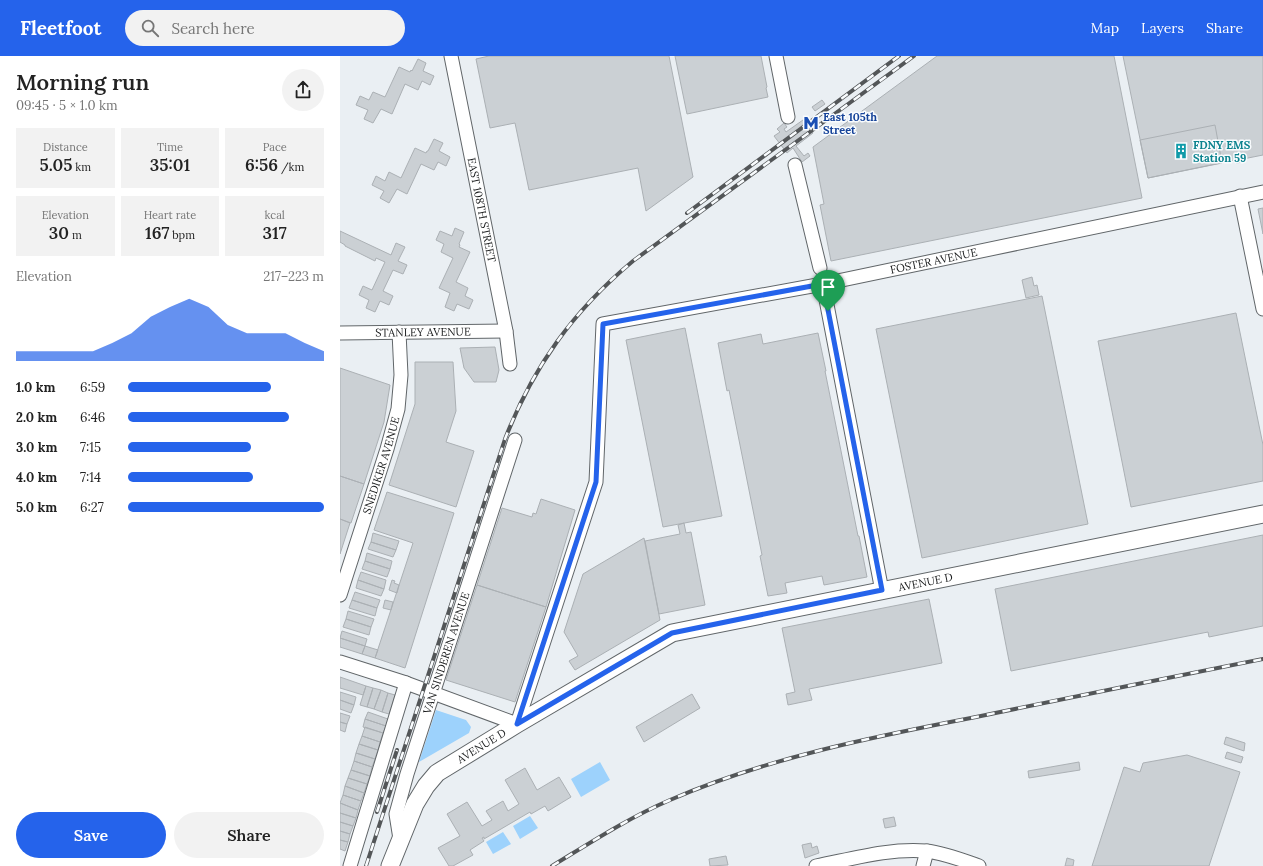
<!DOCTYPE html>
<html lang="en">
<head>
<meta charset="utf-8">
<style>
	body { margin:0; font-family:Lora,serif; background:#f2f2f2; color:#222; height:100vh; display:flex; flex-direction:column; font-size:15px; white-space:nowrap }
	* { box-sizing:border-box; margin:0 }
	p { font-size:13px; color:#767676 }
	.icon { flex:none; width:22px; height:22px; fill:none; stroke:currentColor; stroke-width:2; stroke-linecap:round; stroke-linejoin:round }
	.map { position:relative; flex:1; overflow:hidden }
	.drawer { display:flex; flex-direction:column; background:#fff; width:340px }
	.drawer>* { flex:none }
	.pin { position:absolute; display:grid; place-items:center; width:34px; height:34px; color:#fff; margin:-41px -17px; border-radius:50% 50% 50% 0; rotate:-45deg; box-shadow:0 0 4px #0007 }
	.pin .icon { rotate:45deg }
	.round { display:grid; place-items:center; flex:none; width:42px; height:42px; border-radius:21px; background:#f2f2f2 }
	.summary { display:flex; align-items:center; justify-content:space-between; height:68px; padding:0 16px }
	h1 { font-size:22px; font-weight:600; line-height:30px }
	.figures { display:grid; grid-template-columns:repeat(3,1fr); gap:6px; height:68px; padding:4px 16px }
	.figures div { display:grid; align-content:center; border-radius:0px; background:#f2f2f2; text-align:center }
	.figures b { font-size:17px; font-weight:600 }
	.figures small { font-size:11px; font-weight:400 }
	.figures p { font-size:11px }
	.chart { height:112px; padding:8px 16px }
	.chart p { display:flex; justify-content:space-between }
	.chart svg { width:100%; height:72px; margin-top:4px; fill:#2563eb; opacity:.7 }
	.cta { display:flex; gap:8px; margin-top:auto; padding:8px 16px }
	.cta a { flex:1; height:46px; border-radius:24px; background:#2563eb; color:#fff; font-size:16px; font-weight:600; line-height:46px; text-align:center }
	.cta a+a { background:#f2f2f2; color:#222 }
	ul { padding:0 16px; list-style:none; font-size:13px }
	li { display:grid; grid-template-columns:64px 48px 1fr; align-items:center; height:30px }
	li i { height:10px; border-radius:5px; background:#2563eb }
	header { display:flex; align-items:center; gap:24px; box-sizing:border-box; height:56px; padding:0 20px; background:#2563eb; color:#fff }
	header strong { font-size:19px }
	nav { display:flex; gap:22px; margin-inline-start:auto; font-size:14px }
	.search { width:280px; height:36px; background:#f2f2f2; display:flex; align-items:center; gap:10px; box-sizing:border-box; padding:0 14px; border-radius:22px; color:#767676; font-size:15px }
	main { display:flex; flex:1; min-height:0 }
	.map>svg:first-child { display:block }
</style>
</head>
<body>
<header>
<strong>Fleetfoot</strong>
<div class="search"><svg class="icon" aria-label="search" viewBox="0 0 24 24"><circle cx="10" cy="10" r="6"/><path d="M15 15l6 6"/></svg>Search here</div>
<nav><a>Map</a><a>Layers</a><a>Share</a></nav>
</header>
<main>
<section class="drawer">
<div class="summary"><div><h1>Morning run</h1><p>09:45 · 5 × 1.0 km</p></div><a class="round"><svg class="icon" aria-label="share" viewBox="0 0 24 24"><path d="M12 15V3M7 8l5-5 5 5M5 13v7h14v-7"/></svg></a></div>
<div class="figures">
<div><p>Distance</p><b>5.05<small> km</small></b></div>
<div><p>Time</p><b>35:01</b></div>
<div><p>Pace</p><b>6:56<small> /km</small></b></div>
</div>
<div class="figures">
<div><p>Elevation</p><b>30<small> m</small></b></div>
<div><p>Heart rate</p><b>167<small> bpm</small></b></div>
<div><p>kcal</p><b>317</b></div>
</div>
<div class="chart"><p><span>Elevation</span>217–223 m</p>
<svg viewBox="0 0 160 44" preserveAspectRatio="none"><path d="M0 44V38L10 38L20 38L30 38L40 38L50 33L60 27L70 17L80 11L90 6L100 11L110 22L120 27L130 27L140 27L150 33L160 38V44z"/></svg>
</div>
<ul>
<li><b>1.0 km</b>6:59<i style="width:73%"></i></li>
<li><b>2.0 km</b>6:46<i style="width:82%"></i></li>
<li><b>3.0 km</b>7:15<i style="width:63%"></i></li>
<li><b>4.0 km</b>7:14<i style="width:64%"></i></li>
<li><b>5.0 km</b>6:27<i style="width:100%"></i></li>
</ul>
<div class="cta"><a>Save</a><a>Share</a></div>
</section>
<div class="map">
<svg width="923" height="810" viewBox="0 0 923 810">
	<rect width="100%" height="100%" fill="#eaeff3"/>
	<path fill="#9dd2fc" d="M96,654L126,664L131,671L129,677L79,706Z
		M260,706L270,724L241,741L231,723Z
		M190,760L198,772L180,783L173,770Z
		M163,776L171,788L153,798L146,786Z"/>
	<path fill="#cbd0d4" stroke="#abb0b4" d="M149,0H329L353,121L306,155L298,112L189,134L175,67L150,72L136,3Z
		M335,0H421L427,31L426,32L428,41L347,58Z
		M597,0H774L802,142L491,205L480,149L484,148L473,91Z
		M783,0H923V99L903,103V106L896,107L895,104L808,122Z
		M78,3L86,7L83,15L94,20L90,29L82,25L78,34L65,28L52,58L41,53L33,67L24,63L28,54L16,49L20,40L29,44L33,36L45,41L59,11L70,16L71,14L72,15Z
		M482,44L485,48L475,55L472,51Z
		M463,64L473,77L456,90L464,100L468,97L470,100L462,106L453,92L447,97L434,80L440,76L437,73L444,67L447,71L444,73L446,76Z
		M875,69L882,107L808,122L800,84Z
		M94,83L103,87L99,95L110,101L106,110L98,106L94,114L81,108L67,138L57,133L49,147L40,142L44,135L32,129L36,120L45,125L49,116L61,122L75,92L86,97L87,95H88Z
		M923,152V178L918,153Z
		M115,172L124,176L119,188L120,189L119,191L130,196L116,226L128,232L125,240L133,244L129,253L117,248L114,255L105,251L110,237L99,232L113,202L101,196L104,188L96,184L100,175L112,180Z
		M0,175L51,199L56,187L65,191L58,205L67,209L63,218L53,214L43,235L53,240L49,249L40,245L35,256L26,252L29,244L19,239L23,230L32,234L45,206L36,202L35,205L5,190V189L0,186Z
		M692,221L694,230L697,229L699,239L686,242L682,224Z
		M702,240L748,468L582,502L536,273Z
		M896,257L923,389V425L791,451L758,285Z
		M345,272L382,460L323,471L286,284Z
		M478,277L486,315H485L518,480H519L527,521L484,529L482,520L445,527L447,537L428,540L420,500L422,499L389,334L387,335L378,287L421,278L423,288Z
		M155,291L159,314L156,326H134L124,312L120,292Z
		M75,306H113L116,355L106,386L134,395L116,451L49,429L75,348Z
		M0,312L50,329L44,366L24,428L0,420Z
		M0,420L24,428L11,467L0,463Z
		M47,436L114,457L65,612L35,602L73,487L34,474Z
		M201,443L235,454L206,551L137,529L162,452L192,461L193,457L196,458Z
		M0,463L10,467L0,498Z
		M344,467L346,477L351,476L365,549L319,558L305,485L340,478L338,469Z
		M33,477L59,485L56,494L31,486Z
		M923,479V570L869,581L868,576L671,615L655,533Z
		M304,482L320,564L235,614L229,605L238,600L224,576L243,518Z
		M31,486L56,494L53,501L28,493Z
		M27,497L52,505L50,513L25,505Z
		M25,505L50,513L47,521L22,513Z
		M21,516L46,524L44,533L18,524Z
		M18,524L44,533L41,540L16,532Z
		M52,524L55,525L54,527L59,529L57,537L49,534Z
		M137,529L206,551L175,646L106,624Z
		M15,536L40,544L37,552L12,544Z
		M589,543L602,607L469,633L472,644L448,649L446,638L455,636L442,572Z
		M12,544L37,552L35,560L9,552Z
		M45,544L53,546L51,554L43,552Z
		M8,555L34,563L31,571L6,563Z
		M6,563L31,571L29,579L3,571Z
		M2,575L27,583L25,590L0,582Z
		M0,582L25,590L22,598L0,591Z
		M25,590L38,594L35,602L22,598Z
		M0,621L26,630L23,639L0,632Z
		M26,630L33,632L27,651L20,649Z
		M33,632L41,634L34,653L27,651Z
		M41,634L48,637L42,656L34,653Z
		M0,636L16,641L14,649L0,644Z
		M48,637L55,639L49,658L42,656Z
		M352,638L360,652L304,686L296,671Z
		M0,644L14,649L11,657L0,653Z
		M28,656L48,663L46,670L25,663Z
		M0,657L10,660L7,668L0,666Z
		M25,663L46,670L43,677L23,671Z
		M0,666L7,668L5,676L0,674Z
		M25,671L43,677L40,686L22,680Z
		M22,680L40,686L38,694L19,688Z
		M886,681L905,687L904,695L884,688Z
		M19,688L38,694L35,703L16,697Z
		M887,696L903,701L901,707L885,702Z
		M16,697L35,703L32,711L14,705Z
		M847,699L900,716L869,810H752L784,711L800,716L803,707Z
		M14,705L32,711L30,720L11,714Z
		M739,706L740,714L689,722L688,715Z
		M185,712L197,734L219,721L231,741L208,755L205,750L191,758L190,756L144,783V781L142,782L144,785L130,794L133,799L113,810H109L98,792L120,780L107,758L127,746L142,770L152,764L146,755L163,745L168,755L179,748L165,724Z
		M11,714L30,720L27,728L8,722Z
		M8,722L27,728L24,737L5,730Z
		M5,730L24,737L21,745L3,739Z
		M3,739L21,745L18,754L0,747Z
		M0,747L18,754L16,762L0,757Z
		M0,757L16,762L13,770L0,766Z
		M554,761L556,770L545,772L543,763Z
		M0,766L13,770L10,778L0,775Z
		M0,775L10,778L8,786L0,784Z
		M0,784L8,786L5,795L0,793Z
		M471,787L472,792L477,790L479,797L465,802L462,789Z
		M386,800L388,809L370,810L369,803Z
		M727,802L734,804L733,810H725Z"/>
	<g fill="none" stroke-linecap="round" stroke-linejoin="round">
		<g stroke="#616669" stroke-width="15">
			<g id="minor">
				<path id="s1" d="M111,0L166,275L170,308"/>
				<path d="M436,0L448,61"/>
				<path d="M455,109L480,212"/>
				<path d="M900,140L923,253"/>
				<path d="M483,228L542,535"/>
				<path id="s2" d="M0,277L166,275"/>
				<path id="s3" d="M0,539L47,393L58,353L61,319L59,276"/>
				<path id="s4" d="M0,606L66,627L177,668L256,426L263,268L483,228L923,136"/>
				<path id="s5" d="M60,783L56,758L67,718L175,384"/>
				<path d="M10,810L66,627"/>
				<path d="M476,810C512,803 549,792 586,795C604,797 622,804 639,810"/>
				<path d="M583,810L587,795"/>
			</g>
		</g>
		<g stroke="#616669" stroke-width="19">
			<g id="major">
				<path id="s6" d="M50,810L75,748L86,730L97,717L177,668L332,577L923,458"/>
			</g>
		</g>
		<use href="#minor" stroke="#fff" stroke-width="13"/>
		<use href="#major" stroke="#fff" stroke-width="17"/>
		<g stroke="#535658" stroke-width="4">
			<path id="rail" d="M347,157L559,0
				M37,756L57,694
				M26,810L165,383C193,311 233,255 293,205L574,0
				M212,810C250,787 288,762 330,744C427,702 532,681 636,661C732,641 827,622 923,603"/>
		</g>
		<use href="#rail" stroke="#f9fcfe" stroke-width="2.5" stroke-dasharray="8" stroke-linecap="butt"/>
	</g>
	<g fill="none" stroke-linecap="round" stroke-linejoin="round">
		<g stroke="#fff" stroke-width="8">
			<path id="route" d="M483,228L542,534L332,577L177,668L256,426L263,268Z"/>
		</g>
		<use href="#route" stroke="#2563eb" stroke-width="5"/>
	</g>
	<defs>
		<g id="metro-bare" transform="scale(1.2)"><path d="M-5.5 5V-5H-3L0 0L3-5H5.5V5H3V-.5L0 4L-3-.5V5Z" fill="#1a4fb4" stroke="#f9fcfe" stroke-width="2.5" paint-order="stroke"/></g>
		<g id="building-bare" transform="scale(1.2)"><path d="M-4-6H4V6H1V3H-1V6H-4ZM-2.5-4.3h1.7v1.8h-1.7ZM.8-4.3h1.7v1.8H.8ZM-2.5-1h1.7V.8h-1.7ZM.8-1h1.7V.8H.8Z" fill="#0f9aa8" stroke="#f9fcfe" stroke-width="2.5" paint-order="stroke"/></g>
	</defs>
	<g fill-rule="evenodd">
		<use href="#metro-bare" x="471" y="67"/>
		<use href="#building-bare" x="841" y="95"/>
	</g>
	<g text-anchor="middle" stroke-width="3" stroke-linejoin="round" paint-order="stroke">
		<g font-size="11" font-weight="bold" fill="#164399" stroke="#f9fcfe" text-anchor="start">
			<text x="483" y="65">East 105th<tspan x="483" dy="13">Street</tspan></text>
		</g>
		<g font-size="11" font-weight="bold" fill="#0d838f" stroke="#f9fcfe" text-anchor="start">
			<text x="853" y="93">FDNY EMS<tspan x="853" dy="13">Station 59</tspan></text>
		</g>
		<g font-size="11" fill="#181a1b" stroke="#f9fcfe">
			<text dy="4" stroke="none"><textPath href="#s1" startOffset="157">EAST 108TH STREET</textPath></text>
			<text dy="4" stroke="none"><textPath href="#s4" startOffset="937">FOSTER AVENUE</textPath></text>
			<text dy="4" stroke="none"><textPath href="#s2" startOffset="83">STANLEY AVENUE</textPath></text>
			<text dy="4" stroke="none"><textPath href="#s3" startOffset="136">SNEDIKER AVENUE</textPath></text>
			<text dy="4" stroke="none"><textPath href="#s6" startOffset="637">AVENUE D</textPath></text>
			<text dy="4" stroke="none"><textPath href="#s5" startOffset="194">VAN SINDEREN AVENUE</textPath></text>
			<text dy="4" stroke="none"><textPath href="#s6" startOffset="157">AVENUE D</textPath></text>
		</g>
	</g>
</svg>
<div class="pin" style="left:488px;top:255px;background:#1e9e55"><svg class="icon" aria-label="arrive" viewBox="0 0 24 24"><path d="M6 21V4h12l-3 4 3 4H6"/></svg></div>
</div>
</main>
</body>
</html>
